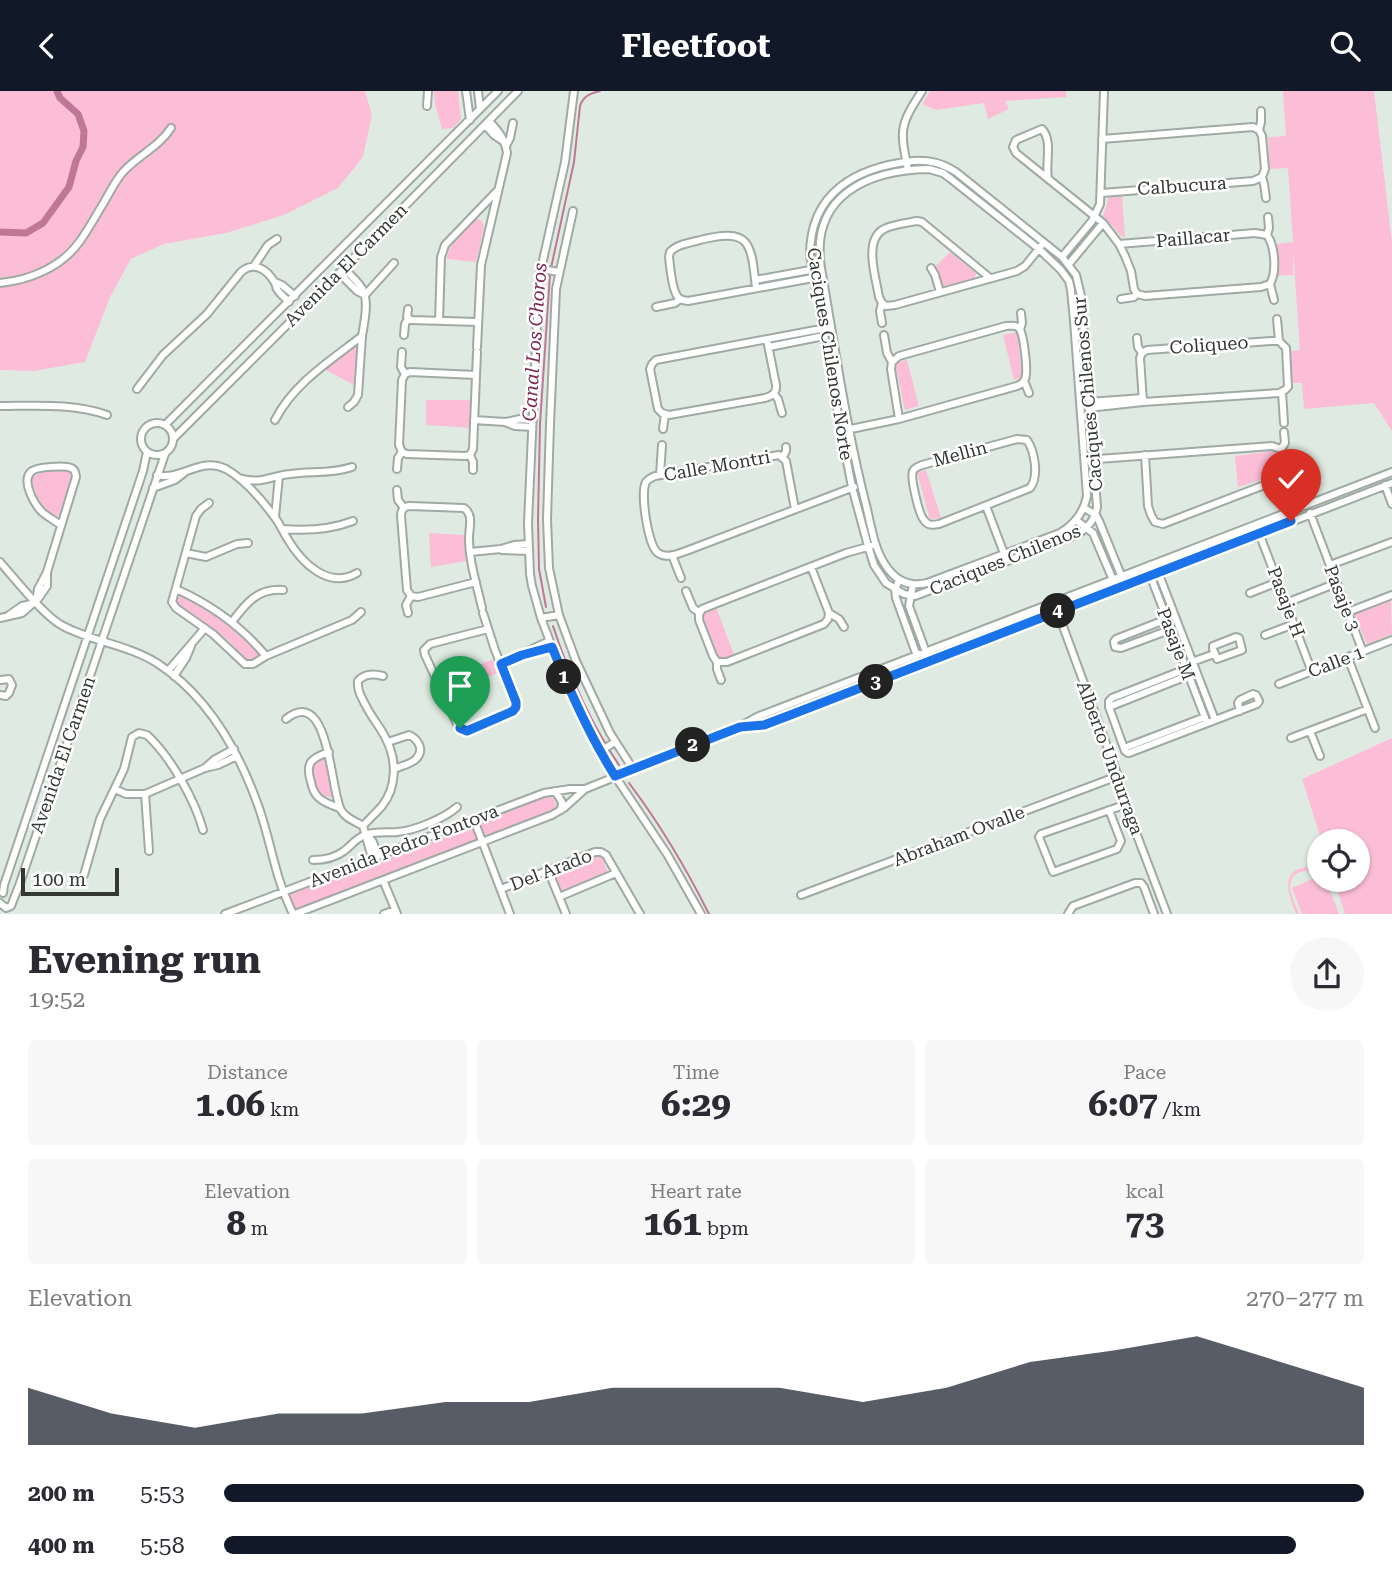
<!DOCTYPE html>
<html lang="en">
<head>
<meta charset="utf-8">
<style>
	body { margin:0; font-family:"Roboto Serif",serif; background:#f7f7f7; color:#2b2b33; height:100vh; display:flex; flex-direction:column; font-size:26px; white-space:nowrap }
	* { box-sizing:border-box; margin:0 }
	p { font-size:23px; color:#7c7c81 }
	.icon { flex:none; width:38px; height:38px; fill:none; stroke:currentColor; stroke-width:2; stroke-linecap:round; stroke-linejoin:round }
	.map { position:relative; height:823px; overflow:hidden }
	.side { display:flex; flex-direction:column; background:#fff; flex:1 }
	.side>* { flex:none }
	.fabs { position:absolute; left:1307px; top:738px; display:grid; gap:14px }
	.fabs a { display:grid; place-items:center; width:63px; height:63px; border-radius:50%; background:#fff; box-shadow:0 2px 5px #0004; font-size:35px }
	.scale { position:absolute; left:21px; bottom:18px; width:98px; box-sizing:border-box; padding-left:7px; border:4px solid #333835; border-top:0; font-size:19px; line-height:24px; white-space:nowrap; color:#333835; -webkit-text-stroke:5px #fff; paint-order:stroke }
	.pin { position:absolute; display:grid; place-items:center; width:60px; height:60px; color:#fff; margin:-72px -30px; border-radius:50% 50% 50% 0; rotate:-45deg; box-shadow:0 0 7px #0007 }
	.pin .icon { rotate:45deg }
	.km { position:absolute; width:35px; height:35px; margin:-18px; border-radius:50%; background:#222; color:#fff; font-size:19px; line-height:35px; text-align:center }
	.round { display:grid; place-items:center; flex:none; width:74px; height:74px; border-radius:37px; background:#f7f7f7 }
	.headline { display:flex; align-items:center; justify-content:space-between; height:119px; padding:0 28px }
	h1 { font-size:38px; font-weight:700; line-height:52px }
	.figures { display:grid; grid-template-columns:repeat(3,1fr); gap:10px; height:119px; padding:7px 28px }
	.figures div { display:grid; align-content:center; border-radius:7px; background:#f7f7f7; text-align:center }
	.figures b { font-size:35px; font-weight:700 }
	.figures small { font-size:19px; font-weight:400 }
	.figures p { font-size:19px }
	.chart { height:196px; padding:14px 28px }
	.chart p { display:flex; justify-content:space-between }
	.chart svg { width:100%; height:126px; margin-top:7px; fill:#111827; opacity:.7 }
	ul { padding:0 28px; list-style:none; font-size:23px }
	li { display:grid; grid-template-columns:112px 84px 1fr; align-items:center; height:52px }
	li i { height:18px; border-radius:9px; background:#111827 }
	header { display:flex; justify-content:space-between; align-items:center; height:91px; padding:0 28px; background:#111827; color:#fff; font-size:32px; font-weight:700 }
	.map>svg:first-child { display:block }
</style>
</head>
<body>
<header><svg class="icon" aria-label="back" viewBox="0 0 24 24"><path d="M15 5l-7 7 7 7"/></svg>Fleetfoot<svg class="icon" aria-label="search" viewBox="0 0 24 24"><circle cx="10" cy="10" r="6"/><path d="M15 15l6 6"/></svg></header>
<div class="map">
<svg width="1392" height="823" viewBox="0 0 1392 823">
	<rect width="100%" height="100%" fill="#dfeae2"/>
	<path fill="#fcbed7" d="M0,0H365L372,24L363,66L338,97L284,124L226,142L164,153L131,168L110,206L85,271L34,280L0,279Z
		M434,0H458L461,28L453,37L442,38L435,13Z
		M930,0H1066V6L1005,10L1009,18L988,28L984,12L936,19L922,13Z
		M1283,0H1374L1392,151V340L1374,312L1304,318L1302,292H1290L1288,260L1300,259L1293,160V184L1276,185L1275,153L1293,151L1288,77L1270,78L1268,46L1286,45Z
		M1122,105L1125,146H1122L1103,125L1109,106Z
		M477,128L482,130L484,136L476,171L447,168C448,152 464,136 477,128Z
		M950,161L976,182L975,187L942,196L936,175Z
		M1017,241L1022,286L1014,289L1003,244Z
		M353,255L357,256L358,258L354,294L324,278Z
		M907,269L919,315L905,319L895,272Z
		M426,309H471V337L426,334Z
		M1274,360L1277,384L1238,396L1235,365Z
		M63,379L70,382L71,387L60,425L55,426C43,418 34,403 32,388C38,379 53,380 63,379Z
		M926,379L941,427L930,428L917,382Z
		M429,442L464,444L466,470L431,476Z
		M180,503L227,531L263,564L249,571L229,550L209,535L175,513Z
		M1391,508L1392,543L1367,553L1354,522Z
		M716,516L734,564L724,569L716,564L702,526L705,521Z
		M494,568L498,582L483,588L488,603L472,610L461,581Z
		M1392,647V823H1345L1334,789H1358V751H1322L1302,688Z
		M326,668L333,706C316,707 310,688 314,673L320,669Z
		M551,704L559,718L295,821L288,804Z
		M596,766H602L608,782L562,800L555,782Z
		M1309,776L1319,781L1320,789L1322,790L1323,793V789H1326L1339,823H1302L1292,797L1319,785C1309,776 1290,779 1290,796C1291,805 1296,815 1299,823H1296C1289,804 1278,778 1309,776Z"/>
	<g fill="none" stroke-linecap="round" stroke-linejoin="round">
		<path stroke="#bf7796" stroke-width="2" d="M551,177L574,71L580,15C583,5 591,2 600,0
			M546,516L539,478L538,428L540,333L550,183
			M553,535C569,584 590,631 619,674
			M629,692C660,733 686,777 709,823"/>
		<path stroke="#bf7796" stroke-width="7" d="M0,141L26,142L43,132L69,96L76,70L83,56L84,40L78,23L60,7L57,0"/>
		<g stroke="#9faaa2" stroke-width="10">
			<path id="minor" d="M466,0L470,29
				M478,0L480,18
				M574,0L565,71L539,187L528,432L530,483L532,495L541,527L560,577L577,618L599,661L667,763L701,823
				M427,15L428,0
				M485,34L494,44L503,50
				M1259,39L1261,31V20
				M506,55L510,47L513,32
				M913,70C930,69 942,72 956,81L1062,166L1076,184L1081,205L1097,416C1095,429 1087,438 1076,444L915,505L904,503L886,492L874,474L868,455L852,396L841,340L810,164C810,101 857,76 913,70Z
				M929,78L943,82L951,88L1039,158L1061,179L1069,190L1071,199L1074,230L1087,405C1084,421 1075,433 1060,442L927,492C910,496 896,490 886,475C874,458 871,434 866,414C846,336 835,256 821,177C810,105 867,79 929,78Z
				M908,79C900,39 899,35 922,0
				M1262,86L1264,93L1266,107
				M1048,88C1045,72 1053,50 1042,38L1016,49L1013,56L1016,62L1103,132L1119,153L1125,165L1131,180L1134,198L1137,203
				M1102,102L1253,90L1262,86L1265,78L1262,45L1259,39L1253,36L1102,48
				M573,120L556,198L550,333L547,428L549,477L559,524L576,570L610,642L633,678
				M1268,126L1269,137L1267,144C1275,155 1277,181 1270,193L1274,209
				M1119,153L1255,142L1267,144
				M1062,166L1092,130L1100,113L1104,0
				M1069,173L1103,132
				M254,175L268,154L277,148
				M931,177L935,184L940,201
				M541,178L559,181
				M339,182L357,200L365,204
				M990,187L922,131L917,130C907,132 894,133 884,138C863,149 876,187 879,206L882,212L886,215L895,214L1017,180L1025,175L1041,155
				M755,189L821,177
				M275,191L282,194L295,205
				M0,192C30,189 62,176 80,150C88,139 95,126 103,113C109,103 115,90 123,81C137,65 159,56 171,37
				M756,197C751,152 751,136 700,149C690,152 677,153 670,161L669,166C670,175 672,200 678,206C681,210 684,209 688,210L813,187
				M365,204L394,172
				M1121,208L1134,206L1137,203L1145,205L1261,196L1270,193
				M656,216L675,212L680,208
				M408,218L407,226L411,229L478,231
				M1277,228L1279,250
				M439,230L441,166L445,154L497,100
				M882,232L880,220L882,212
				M1020,239L1022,232L1021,222
				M404,244L405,233L408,228
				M884,244L887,262L892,271L891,278L899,328
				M1137,247L1138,256L1142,262
				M767,249L776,294C777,302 772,305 765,307L669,324L662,322L658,318L650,278L652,273L656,269L826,237
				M477,256L481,174L507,62C505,48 498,39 489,30
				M769,256L824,245
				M402,261L401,276L405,283
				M1024,290L1029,302
				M137,298L163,264L207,223L241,181C254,170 267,178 275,192C276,194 276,196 277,198C279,202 285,207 289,211
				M1282,301L1284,332
				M774,303L778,308L782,322
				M1089,311L1143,307
				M0,315C35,315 74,312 107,324
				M348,316L354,311L358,304L362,245
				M1088,317L1143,311L1279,302L1285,299L1288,296L1286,257L1279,250H1271L1147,259L1142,262L1140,267L1143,311
				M275,329C294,292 330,270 362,245C364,232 369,212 363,199C359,191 350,184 344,177
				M474,329L505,331L515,335L532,336
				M506,331L520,328L533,329
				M141 348a16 16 0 1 1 32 0a16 16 0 1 1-32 0Z
				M165,334L498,0
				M663,338L665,323
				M841,340L899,328L1017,295C1021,293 1023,293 1025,288C1028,281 1024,240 1018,236C1014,234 1010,235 1006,235L899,265L892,271
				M174,347L339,182L518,0
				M1017,348L1027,349C1035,361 1039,386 1030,397L939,433C933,434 928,435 924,429C919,424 910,386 913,380C915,376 918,376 922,374Z
				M470,364L465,365L407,363L402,361L399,354L402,289L405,283L410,281L476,284
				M1145,364L1148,415L1151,424L1155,431L1163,433L1280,388C1287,380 1285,367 1281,358L1285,352L1284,341
				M783,366L786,360V356
				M1085,369L1272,355L1281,358
				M397,378L398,367L402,361
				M473,379V371L470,364L473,358L477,261
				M157,384C182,390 200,365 226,378C244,388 261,408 273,424C279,431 282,439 287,447C301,471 328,499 357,482
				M660,384L662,354
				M239,387C262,394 269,385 290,383C311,380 332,383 352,376
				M1385,394L1392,413
				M153,397L175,389L184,382
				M397,399L398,409L404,417
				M209,412L201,418L196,425L172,511L176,517L213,543L245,573H253L266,565L352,529L361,521
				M986,415L1005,465
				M1084,417L1096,424L1099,430L1125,494
				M795,418L786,370L779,364L655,385C651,387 649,387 646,391C640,402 648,455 658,462C667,468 677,463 686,460L854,396
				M1310,422L1363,561
				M275,426L279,385
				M1076,429L1093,442L1113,489
				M282,438C305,440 332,438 353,430
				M1259,442L1312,581
				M502,459L529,460
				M470,461L501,458L514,454L528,453
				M186,462L206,466L237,453L248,452
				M672,464L681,487
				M0,471C15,488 45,526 63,535C93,551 126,553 157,572C208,605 239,660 259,717C267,740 272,765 279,788C283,800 288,812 293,823
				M1150,474L1158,481L1215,629
				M1330,474L1392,451
				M1150,480V484L1207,632
				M899,489L895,499L896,507L917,565
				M913,493L909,515L927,564
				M176,498C212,514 241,535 266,565
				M686,500L693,517L700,522
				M1250,502L1278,491
				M411,505L407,499L401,425C401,419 404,415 410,415L464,417C474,424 469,436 469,447C469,471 477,494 482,517
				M411,505L418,506L476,491
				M36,510L38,498L47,481L76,386C75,382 76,379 71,377C65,374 37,376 32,380C20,389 35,414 42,421C48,426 55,430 61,434
				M1286,512L1337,492
				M1057,519L1118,685L1135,739L1167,823
				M1348,521L1392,504
				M408,522L406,514L411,505
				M483,522L495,559L517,614L515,619L510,622L469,639H463L457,633L425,564L424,559L430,553L488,538
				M829,522L839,528L844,536
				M9,524L22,515L31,513
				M0,527L22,522L38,508L47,495V481
				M541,527L559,524
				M1167,528L1116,548L1114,551L1115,556L1121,557L1172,538
				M232,531C246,512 258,497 283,499
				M1265,544L1294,533
				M1236,546L1239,547L1242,559L1217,568L1213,558V555Z
				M527,564L552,556
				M1348,567L1375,637
				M717,571H727L824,533L828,528L829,522L811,476
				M1192,571L1214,563
				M501,573L549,550
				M168,580L205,537
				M174,585L186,567L191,555
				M0,589L9,588L12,594L9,602L6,605L0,604
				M721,589L717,578V571L713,565L699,529V524L702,518L846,462L871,455
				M1279,593L1392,549
				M1109,616L1125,660L1128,662H1129L1257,613L1259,610L1256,604L1253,603L1240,609L1238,612L1240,620
				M1109,616L1192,583
				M1109,616V610L1112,607L1186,578
				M286,628C330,593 330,700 341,719C345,727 355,730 363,735L372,767
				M741,636L764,634L793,623L1392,392
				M1310,640L1320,665
				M1291,647L1368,618
				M388,651L409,644C418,648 425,659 416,668C411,673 401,675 394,678
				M1124,657L1205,626
				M329,661C311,667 305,672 311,691C312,696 314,702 318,706C324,712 332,714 339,717
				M599,661L615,651
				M206,676L214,669L234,658
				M115,698L126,703H145L205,677L218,674L237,665
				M555,700L562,711L561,719
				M145,703L149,760
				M1109,719L1121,750L1117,758L1053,781L1039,746L1041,743L1127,713
				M474,729L510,823
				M363,735C369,728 376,722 382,715C397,696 397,669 386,648C381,637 372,627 366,615C362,607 357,600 358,590C365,582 374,583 383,585
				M368,745L373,751L378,765
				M313,769C324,769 335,767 344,760C351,755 356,747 365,744C375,740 387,742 397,741C414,740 445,727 457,716
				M548,779L566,823
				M84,784L100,728L124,678L132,646L139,642L147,644C170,665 195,709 203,739
				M383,789L397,823
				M501,798L595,761H601L606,764L640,823
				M3,802L4,794L143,380L147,361
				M801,804L1118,685
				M559,806L616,782
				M0,812L6,817L11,815L20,792L165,363
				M225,823L544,702L570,698H585
				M295,823L552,724L564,717L585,698L739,636L759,625L1392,381
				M384,823L395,819
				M1068,823L1073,815L1135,792H1141L1144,796L1154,823"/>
		</g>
		<use href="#minor" stroke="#fff" stroke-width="6"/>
	</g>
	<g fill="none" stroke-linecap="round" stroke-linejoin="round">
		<g stroke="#fff" stroke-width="14">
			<path id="route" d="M460,637L467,640L513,620L516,616V611L501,573L522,564L552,556C570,601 589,644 615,685L740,636L764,634L793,623L1291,430"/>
		</g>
		<use href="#route" stroke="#1a73e8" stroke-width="9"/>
	</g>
	<g text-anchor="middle" stroke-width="5" stroke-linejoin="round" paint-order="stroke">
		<g font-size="18" fill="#333835" stroke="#fff">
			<text transform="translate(1182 95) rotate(-4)" y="6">Calbucura</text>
			<text transform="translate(1193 147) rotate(-5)" y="6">Paillacar</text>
			<text transform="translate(346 174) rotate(-45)" y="6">Avenida El Carmen</text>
			<text transform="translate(1209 254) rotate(-4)" y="6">Coliqueo</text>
			<text transform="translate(830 263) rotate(81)" y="6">Caciques Chilenos Norte</text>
			<text transform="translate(1088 303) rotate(-95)" y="6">Caciques Chilenos Sur</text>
			<text transform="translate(960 363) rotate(-15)" y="6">Mellin</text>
			<text transform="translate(717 375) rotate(-10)" y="6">Calle Montri</text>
			<text transform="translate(1005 469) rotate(-22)" y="6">Caciques Chilenos</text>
			<text transform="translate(1342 507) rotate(69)" y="6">Pasaje 3</text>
			<text transform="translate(1286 511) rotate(69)" y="6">Pasaje H</text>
			<text transform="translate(1176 553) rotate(69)" y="6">Pasaje M</text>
			<text transform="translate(1336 571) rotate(-21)" y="6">Calle 1</text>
			<text transform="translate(63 664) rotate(-71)" y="6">Avenida El Carmen</text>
			<text transform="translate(1110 667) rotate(70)" y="6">Alberto Undurraga</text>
			<text transform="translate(959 745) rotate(-21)" y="6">Abraham Ovalle</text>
			<text transform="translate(404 755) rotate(-21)" y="6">Avenida Pedro Fontova</text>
			<text transform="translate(551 779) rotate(-21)" y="6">Del Arado</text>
		</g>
		<g font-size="19" font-style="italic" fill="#7e2753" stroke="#fff">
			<text transform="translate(534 251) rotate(-86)" y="7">Canal Los Choros</text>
		</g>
	</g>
</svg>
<div class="fabs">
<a><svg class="icon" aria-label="locate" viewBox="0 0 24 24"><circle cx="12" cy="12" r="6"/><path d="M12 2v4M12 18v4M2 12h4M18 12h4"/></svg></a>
</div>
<div class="scale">100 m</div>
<div class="pin" style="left:460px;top:637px;background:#1e9e55"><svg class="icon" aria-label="arrive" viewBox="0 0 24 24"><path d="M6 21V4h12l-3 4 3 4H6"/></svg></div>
<div class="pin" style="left:1291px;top:430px;background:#d93025"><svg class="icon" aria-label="check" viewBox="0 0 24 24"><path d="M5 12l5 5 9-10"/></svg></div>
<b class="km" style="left:564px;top:586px">1</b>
<b class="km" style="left:693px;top:654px">2</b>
<b class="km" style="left:876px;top:591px">3</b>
<b class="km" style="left:1058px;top:520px">4</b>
</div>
<section class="side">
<div class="headline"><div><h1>Evening run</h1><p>19:52</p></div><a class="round"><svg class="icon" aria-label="share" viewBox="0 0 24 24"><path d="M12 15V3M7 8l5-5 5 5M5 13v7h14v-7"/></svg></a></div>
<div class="figures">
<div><p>Distance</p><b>1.06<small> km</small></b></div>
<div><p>Time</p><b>6:29</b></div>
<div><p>Pace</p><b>6:07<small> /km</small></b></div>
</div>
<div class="figures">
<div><p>Elevation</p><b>8<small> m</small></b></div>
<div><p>Heart rate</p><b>161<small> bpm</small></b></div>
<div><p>kcal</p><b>73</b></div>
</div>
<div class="chart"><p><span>Elevation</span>270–277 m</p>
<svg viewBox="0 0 160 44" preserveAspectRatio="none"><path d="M0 44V24L10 33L20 38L30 33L40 33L50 29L60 29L70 24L80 24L90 24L100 29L110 24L120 15L130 11L140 6L150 15L160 24V44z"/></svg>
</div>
<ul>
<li><b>200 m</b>5:53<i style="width:100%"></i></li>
<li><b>400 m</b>5:58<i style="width:94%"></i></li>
</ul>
</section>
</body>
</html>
